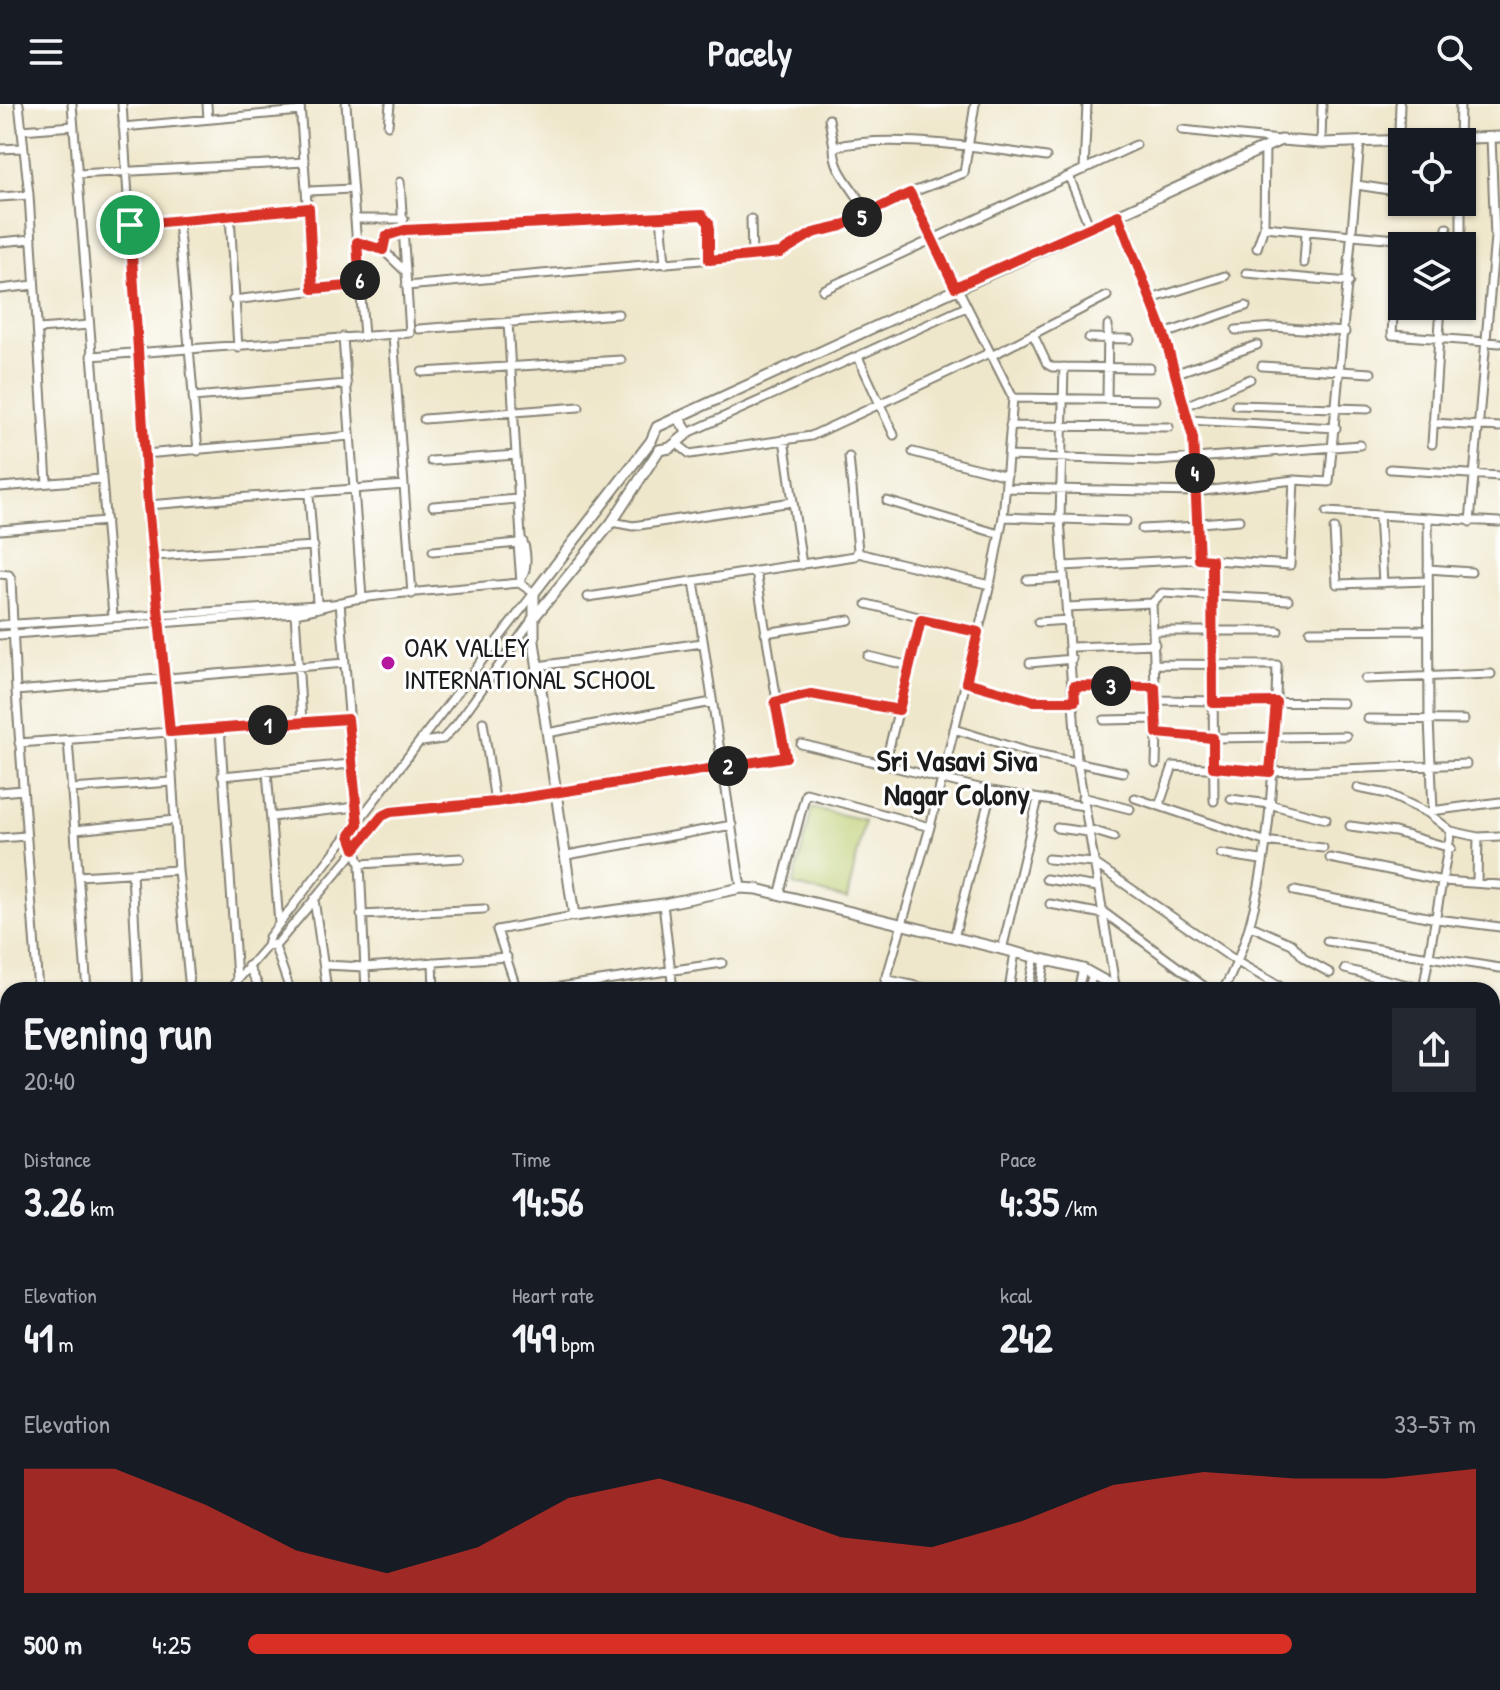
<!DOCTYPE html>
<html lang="en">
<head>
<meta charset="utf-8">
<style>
	body { margin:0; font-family:"Patrick Hand",sans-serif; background:#242831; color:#f1f3f6; height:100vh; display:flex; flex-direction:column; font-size:30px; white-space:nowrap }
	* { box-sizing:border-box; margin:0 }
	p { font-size:26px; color:#9ea1a6 }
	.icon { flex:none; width:44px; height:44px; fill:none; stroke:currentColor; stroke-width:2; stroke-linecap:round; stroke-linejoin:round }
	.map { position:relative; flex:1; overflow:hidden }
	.drawer { position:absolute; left:0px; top:878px; width:1500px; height:708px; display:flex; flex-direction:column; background:#171b24; border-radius:24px 24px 0 0; box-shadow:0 2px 6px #0004 }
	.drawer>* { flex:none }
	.buttons { position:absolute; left:1388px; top:24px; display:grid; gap:16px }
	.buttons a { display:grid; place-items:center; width:88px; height:88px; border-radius:0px; background:#171b24; box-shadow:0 2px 6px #0004; font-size:40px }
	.pin { position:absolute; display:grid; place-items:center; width:68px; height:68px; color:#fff; margin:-34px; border:4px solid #fff; border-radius:50%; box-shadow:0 2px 8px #0007 }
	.km { position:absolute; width:40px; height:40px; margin:-20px; border-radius:50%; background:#222; color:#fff; font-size:22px; line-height:40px; text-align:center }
	.round { display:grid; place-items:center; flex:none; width:84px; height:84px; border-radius:0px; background:#242831 }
	.summary { display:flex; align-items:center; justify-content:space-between; height:136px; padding:0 24px }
	h1 { font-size:44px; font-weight:700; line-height:60px }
	.figures { display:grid; grid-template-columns:repeat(3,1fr); gap:12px; height:136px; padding:8px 24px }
	.figures div { display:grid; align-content:center }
	.figures b { font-size:40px; font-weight:700 }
	.figures small { font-size:22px; font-weight:400 }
	.figures p { font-size:22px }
	.chart { height:224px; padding:16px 24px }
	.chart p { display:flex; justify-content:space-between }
	.chart svg { width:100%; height:144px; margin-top:8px; fill:#d93025; opacity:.7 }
	ul { padding:0 24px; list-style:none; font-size:26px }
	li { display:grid; grid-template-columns:128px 96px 1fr; align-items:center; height:60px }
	li i { height:20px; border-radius:10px; background:#d93025 }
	header { display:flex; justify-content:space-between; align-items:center; height:104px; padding:0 24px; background:#171b24; font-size:36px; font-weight:700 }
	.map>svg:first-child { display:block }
</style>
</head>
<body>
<header><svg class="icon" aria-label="menu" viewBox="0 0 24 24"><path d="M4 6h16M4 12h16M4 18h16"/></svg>Pacely<svg class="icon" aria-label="search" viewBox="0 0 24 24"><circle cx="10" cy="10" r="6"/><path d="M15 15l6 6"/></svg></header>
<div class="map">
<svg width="1500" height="1586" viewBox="0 0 1500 1586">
	<rect width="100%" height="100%" fill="#fff"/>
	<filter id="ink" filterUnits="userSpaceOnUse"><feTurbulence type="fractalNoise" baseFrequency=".0125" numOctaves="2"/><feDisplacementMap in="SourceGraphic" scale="16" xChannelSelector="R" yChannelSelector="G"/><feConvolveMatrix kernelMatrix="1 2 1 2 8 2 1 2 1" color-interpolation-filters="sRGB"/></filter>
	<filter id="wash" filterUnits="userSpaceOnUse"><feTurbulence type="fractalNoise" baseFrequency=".006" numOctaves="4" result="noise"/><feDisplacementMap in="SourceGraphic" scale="32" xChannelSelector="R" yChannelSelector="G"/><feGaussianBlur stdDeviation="1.8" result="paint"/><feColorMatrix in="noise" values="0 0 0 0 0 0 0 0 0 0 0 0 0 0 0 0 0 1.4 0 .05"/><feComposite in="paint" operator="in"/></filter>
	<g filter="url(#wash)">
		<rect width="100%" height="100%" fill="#efe7cb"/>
		<path fill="#bbcc6f" stroke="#6c7446" stroke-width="2" d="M812,704L865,716L847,795L793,781Z"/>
	</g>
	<g filter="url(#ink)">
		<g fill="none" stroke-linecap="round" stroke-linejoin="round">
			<g stroke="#868274" stroke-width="11">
				<path id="minor" d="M19,0L29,91L47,379
					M72,0L113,512
					M122,0L148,401L166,574L178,766L190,886
					M207,0L208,15
					M300,0L313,185
					M346,0L364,232
					M829,15L834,43
					M388,21L390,0
					M123,23L300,7
					M21,26L73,22
					M1182,26L1280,36
					M1459,38L1460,0
					M1321,39L1322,0
					M1265,43L1264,123L1397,135L1392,231L1500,239
					M0,45L22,44
					M1084,66L1087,0
					M77,70L305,58
					M1070,75L1090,124
					M1357,81L1402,88
					M309,87L352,85
					M1397,87L1400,0
					M0,93L29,91
					M1461,98V126
					M867,110C856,84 834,71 834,43C890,29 988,44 1046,53
					M230,111L238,244
					M661,111L665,160
					M1118,111L1164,230L1193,334L1199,455
					M355,115H404
					M751,115L752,153
					M178,116L198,347
					M130,121L309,104
					M0,138L32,135
					M357,138L383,146L406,168
					M1446,142L1447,124
					M1257,144L1264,123
					M383,146L386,132L405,126L702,111L709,119V156
					M1304,159L1306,128
					M1246,169L1349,178
					M406,182L780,149L813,129L839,123L910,89L964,69L975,0
					M0,185L34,181
					M823,186L1136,41
					M1151,195L1225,172
					M233,196L360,181
					M508,218L521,434
					M39,225L89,221
					M419,225L618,210
					M1236,226L1274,223L1345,228
					M1033,230L1047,260L1052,263L1150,264
					M1164,230L1246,202
					M393,231L412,490
					M343,233L362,494
					M1089,234L1130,235
					M91,252L410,229L400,78
					M991,252L1107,192
					M859,255L894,331
					M1262,262L1371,269
					M1064,263L1060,415L1126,417
					M422,268L621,256
					M1174,270L1257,241
					M193,293L347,280
					M1013,294L1156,296
					M1107,295L1108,221
					M1236,301L1368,305
					M1185,302L1250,275
					M424,315L579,303
					M1188,316L1336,324
					M1433,319L1500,323
					M1010,322L1169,323
					M688,329L966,203
					M784,335L802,461
					M676,339L690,350L811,332L989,249
					M1432,340L1441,202
					M913,348L1007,372
					M145,350L350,332
					M1008,352L1157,357L1360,341
					M431,357L516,351
					M1390,365L1500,372
					M0,383L101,375
					M1007,384L1196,388L1294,376L1329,378L1360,38
					M309,391L317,498
					M887,397L999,430
					M148,401L404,381
					M433,402L518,395
					M1327,408L1499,418
					M1379,411L1383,479
					M1003,413L1060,415L1077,656L1115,881
					M1428,417L1429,615L1433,706
					M612,418L633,422L792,398
					M1470,418L1495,133L1491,33
					M1199,419L1239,416
					M1142,425L1199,422
					M1334,425L1337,480L1428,477
					M0,426L106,417
					M433,447L518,439
					M858,449L990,481
					M154,452L314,442
					M1212,456L1214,697
					M1063,462L1199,455L1290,461L1294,376
					M1428,465L1471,468
					M0,470L9,471L11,475L16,587L38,886
					M1027,476L1064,474
					M694,477L741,784
					M521,479L518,439L521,434C527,443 528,465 522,473
					M588,493L855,452L858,446L849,353
					M340,498L358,720
					M1152,499L1155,583
					M867,500L978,528
					M1067,503L1152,499L1162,489L1288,496
					M295,509L302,618
					M1038,518L1068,516
					M0,521L333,500
					M1154,527H1278
					M1310,527L1428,526
					M765,529L849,516
					M0,531L295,509C319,506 338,497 362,494C414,487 467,484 519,479L534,489L269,833L267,842L229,886
					M1072,543L1155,540
					M868,552L910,562
					M1030,559L1072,555
					M1156,560L1277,561C1274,658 1272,802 1223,886
					M538,562L702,539
					M1365,575L1491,570
					M966,578L1034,597H1075
					M1074,582L1155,583L1157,629L1213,634L1346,632
					M16,587L345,559
					M1156,596L1343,599
					M775,598L811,590L899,606
					M1368,615L1464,616
					M1104,616L1157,615
					M483,618L495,698
					M220,624L237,874
					M954,625L1028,648L1123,668
					M547,629L712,598
					M68,636L87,886
					M422,638L443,635L456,621L532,516
					M19,639L348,615
					M801,640L991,687L1084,702
					M885,660L921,516
					M1156,660L1157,629
					M267,667L279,820
					M222,672L351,660
					M1358,684L1388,690L1428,709L1451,727L1478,733L1500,732
					M71,685L172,678
					M0,688L23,686
					M1082,693L1130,705
					M1135,694L1264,737L1323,744
					M1231,695L1269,700L1326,715
					M1159,702L1173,662L1270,668L1466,660
					M1431,707L1500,698
					M271,713L356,703
					M1350,722L1395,728L1451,744
					M1057,724L1088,728
					M1088,725L1114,733
					M75,726L175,716
					M350,731L360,760L366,886
					M0,734L26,732
					M1221,750L1261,756
					M567,751L732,721
					M1330,754L1443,777L1500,781
					M1048,755L1094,759L1239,859L1286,886
					M360,760L460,754
					M132,769L138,886
					M78,772L178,766
					M1046,775L1098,783
					M1477,778L1478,733
					M1294,787L1437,815L1500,823
					M780,788L806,689L930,723
					M314,795L327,886
					M663,800L673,886
					M1050,800L1103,810
					M1102,807L1209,886
					M361,811L484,805
					M1251,822L1292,840L1305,855L1330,869
					M954,834L991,687
					M1327,837L1500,864
					M274,840L290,886
					M267,842L277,840L386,710L495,698L786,653L756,467
					M1002,846L1038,695
					M433,858L434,886
					M324,861L365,863L507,853
					M248,862L261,886
					M1345,865L1423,885
					M885,875L934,886
					M517,886L497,826L574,812
					M539,886L722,859
					M883,886L930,723L990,481L1003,413L1013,294L910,89
					M1009,886L1015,848
					M1028,886L1035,852
					M1040,886L1045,855
					M1078,886L1083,865
					M1088,886L1093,870
					M1423,886L1451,727
					M1492,901L1500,902
					M1492,942L1500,944
					M1492,982L1500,984
					M1492,1026L1500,1027
					M1492,1068L1500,1069
					M1498,1144L1500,1129
					M6,1203L8,1205
					M1492,1232L1500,1234
					M1492,1279L1500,1282
					M0,1289L8,1279
					M1492,1315L1500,1318
					M0,1559L8,1558
					M0,1565L8,1564
					M48,1578L49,1586
					M166,1578V1586
					M198,1578L199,1586
					M247,1578V1586
					M734,1578L760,1586
					M846,1578L876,1586
					M979,1578L1016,1586
					M1102,1578L1146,1586
					M507,1586L516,1578
					M622,1586L624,1578
					M660,1586L662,1578
					M778,1586L780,1578
					M965,1586L967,1578
					M1061,1586L1062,1578
					M1172,1586L1174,1578"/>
			</g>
			<g stroke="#868274" stroke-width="13">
				<path id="tertiary" d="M532,516L612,418L659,346L670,344L688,329L678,313
					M1121,886L1083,865L757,785L741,784L663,800L574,812L534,538V489L651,337L657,323L1281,36L1321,39L1500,33
					M1492,1161L1500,1177
					M0,1297L8,1304
					M300,1578L307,1586"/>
			</g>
			<use href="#minor" stroke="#fff" stroke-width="7"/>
			<use href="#tertiary" stroke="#fff" stroke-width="9"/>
		</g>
	</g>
	<g fill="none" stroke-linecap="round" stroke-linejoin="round" filter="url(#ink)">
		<g stroke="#fff" stroke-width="16">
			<path id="route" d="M910,89L955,183L1118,111L1164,230L1193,334L1199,455L1212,456L1213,599L1276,598L1270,668L1213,663V634L1157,629L1155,583L1074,582L1075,597H1034L966,578L978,528L921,516L899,606L811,590L775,598L786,653L495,698L391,708L382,712L355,745L350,731L358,720L348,615L170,628L148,401L130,121L309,104L313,185L360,181L357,138L383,146L386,132L405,126L702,111L709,119V156L780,149L813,129L839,123Z"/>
		</g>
		<use href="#route" stroke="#d93025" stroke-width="10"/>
	</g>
	<circle fill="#b5179e" stroke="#fff" stroke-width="3" cx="388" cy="559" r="8"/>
	<g text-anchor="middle" stroke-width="6" stroke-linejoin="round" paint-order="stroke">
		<g font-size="28" fill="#1c1c1c" stroke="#fff" text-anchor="start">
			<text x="404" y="553">OAK VALLEY<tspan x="404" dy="32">INTERNATIONAL SCHOOL</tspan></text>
		</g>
		<g font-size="30" font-weight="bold" fill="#1c1c1c" stroke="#fff">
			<text x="957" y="667">Sri Vasavi Siva<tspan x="957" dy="34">Nagar Colony</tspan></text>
		</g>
	</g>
</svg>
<div class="buttons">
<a><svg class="icon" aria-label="locate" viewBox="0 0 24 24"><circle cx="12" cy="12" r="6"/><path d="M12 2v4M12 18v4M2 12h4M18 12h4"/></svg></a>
<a><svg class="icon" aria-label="layers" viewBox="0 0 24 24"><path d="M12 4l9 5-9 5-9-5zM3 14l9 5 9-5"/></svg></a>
</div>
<div class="pin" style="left:130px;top:121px;background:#1e9e55"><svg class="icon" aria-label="arrive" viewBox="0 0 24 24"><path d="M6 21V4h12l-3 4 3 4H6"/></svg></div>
<b class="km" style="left:268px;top:621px">1</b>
<b class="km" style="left:728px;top:662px">2</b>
<b class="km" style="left:1111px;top:582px">3</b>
<b class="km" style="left:1195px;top:369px">4</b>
<b class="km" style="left:862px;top:113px">5</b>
<b class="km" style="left:360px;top:176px">6</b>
<section class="drawer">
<div class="summary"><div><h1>Evening run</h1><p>20:40</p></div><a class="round"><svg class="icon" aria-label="share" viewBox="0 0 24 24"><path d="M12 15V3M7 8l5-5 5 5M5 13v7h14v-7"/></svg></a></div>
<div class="figures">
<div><p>Distance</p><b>3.26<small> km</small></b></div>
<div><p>Time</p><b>14:56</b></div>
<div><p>Pace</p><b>4:35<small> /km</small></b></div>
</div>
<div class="figures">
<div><p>Elevation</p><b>41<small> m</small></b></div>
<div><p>Heart rate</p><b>149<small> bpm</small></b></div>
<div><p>kcal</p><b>242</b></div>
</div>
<div class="chart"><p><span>Elevation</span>33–57 m</p>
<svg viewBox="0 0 160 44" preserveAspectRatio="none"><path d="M0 44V6L10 6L20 17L30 31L40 38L50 30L60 15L70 9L80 17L90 27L100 30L110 22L120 11L130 7L140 9L150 9L160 6V44z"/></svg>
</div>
<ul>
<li><b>500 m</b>4:25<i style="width:85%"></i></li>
</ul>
</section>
</div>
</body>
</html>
